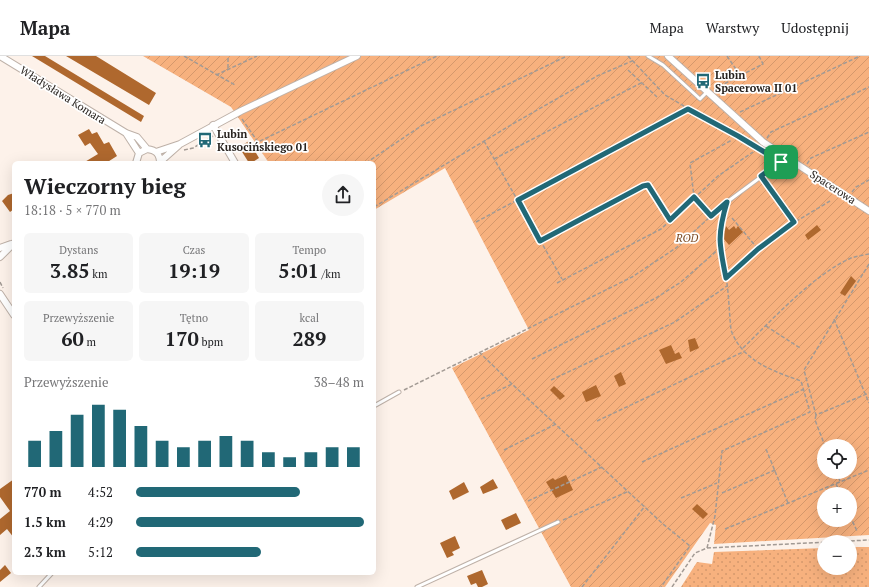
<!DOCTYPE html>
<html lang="pl">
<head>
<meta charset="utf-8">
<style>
	body { margin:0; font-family:"PT Serif",serif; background:#f6f6f6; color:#202124; height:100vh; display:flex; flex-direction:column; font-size:15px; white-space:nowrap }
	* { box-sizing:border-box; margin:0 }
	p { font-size:13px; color:#757577 }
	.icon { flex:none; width:22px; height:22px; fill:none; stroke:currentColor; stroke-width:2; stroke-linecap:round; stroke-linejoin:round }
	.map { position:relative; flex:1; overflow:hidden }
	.side { position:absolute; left:12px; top:105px; width:364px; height:414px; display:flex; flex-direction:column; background:#fff; border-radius:6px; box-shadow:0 4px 16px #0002 }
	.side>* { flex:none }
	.tools { position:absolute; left:817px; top:383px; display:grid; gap:8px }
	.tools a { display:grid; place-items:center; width:40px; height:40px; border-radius:50%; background:#fff; box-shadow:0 4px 16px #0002; font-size:20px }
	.pin { position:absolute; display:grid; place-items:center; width:34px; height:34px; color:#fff; margin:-17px; border-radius:8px; box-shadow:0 2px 6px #0006 }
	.round { display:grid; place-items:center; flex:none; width:42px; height:42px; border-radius:21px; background:#f6f6f6 }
	.headline { display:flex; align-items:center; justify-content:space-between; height:68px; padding:0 12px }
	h1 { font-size:22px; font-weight:700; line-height:30px }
	.metrics { display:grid; grid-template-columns:repeat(3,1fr); gap:6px; height:68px; padding:4px 12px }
	.metrics div { display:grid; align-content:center; border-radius:6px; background:#f6f6f6; text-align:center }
	.metrics b { font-size:20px; font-weight:700 }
	.metrics small { font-size:11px; font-weight:400 }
	.metrics p { font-size:11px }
	.chart { height:112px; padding:8px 12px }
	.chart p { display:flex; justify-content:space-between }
	.chart svg { width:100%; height:72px; margin-top:4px; stroke:#216876; stroke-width:6 }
	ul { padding:0 12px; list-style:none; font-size:13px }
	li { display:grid; grid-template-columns:64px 48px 1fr; align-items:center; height:30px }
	li i { height:10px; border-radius:5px; background:#216876 }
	header { display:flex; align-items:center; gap:24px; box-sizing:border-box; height:56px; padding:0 20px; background:#fff; border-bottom:1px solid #e0e0e0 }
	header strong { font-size:19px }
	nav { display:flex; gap:22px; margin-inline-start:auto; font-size:14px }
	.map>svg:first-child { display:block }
</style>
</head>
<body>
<header>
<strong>Mapa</strong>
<nav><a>Mapa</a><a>Warstwy</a><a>Udostępnij</a></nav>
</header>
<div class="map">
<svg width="869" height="531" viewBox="0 0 869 531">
	<defs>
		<pattern id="grass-dots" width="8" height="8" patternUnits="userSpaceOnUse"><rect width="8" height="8" fill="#f7b17e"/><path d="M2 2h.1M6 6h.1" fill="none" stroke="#d4986c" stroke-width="1.8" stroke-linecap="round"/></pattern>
		<pattern id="garden-furrows" width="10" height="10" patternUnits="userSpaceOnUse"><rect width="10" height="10" fill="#f7b17e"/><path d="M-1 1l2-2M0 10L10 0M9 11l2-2" fill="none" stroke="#d4986c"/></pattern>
	</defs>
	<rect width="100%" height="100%" fill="#fdf2ea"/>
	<path fill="url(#grass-dots)" d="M850,491H869V531H681L697,506L712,508L714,496L824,492V512H850Z"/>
	<path fill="url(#garden-furrows)" fill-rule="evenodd" d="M143,0H869V479L714,488L716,469L710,467L665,531H571L452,312L529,274L445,112L374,154V107H269L231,51ZM824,390H850V416H824ZM824,438H850V464H824Z"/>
	<path fill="#af682e" d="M32,0H45L144,60L141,66Z
		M66,0H96L156,37L149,49Z
		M89,73L92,78L97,76L104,88L109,86L117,100L106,107H83L98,98L90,87L85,90L78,79Z
		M249,85L259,102L251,107H249L239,91Z
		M14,137V153L10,156L2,145L8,139Z
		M817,169L821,174L808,184L805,179Z
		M726,170L729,174L734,170L736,173L738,170L743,176L729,189L723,182Z
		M851,220L856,225L845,240L840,237Z
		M695,282L699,292L690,296L688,284Z
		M671,289L675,298L679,296L682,302L666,308L659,294Z
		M621,316L626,328L619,331L614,320Z
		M596,329L601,340L586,346L582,336Z
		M554,330L565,340L560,344L550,334Z
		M566,419L573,434L556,442L546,426L553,422L555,424Z
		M14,423V482L7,473L0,479V463L10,455L0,441V433Z
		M493,423L498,432L483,438L480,431Z
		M464,426L469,436L453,444L449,435Z
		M697,448L708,458L703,463L692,453Z
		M516,457L521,467L506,474L501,464Z
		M455,480L460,492L452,496L454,499L447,502L440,487Z
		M5,509L11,517L0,526V514Z
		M482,514L488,528L482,531H478L476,527L471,529L467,520Z"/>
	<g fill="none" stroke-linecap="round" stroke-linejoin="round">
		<g stroke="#beb1a8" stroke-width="5">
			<path id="lane" d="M648,0L663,9L700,43L707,36
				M727,146L781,106L785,100
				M374,350L399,336
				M39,531L52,517
				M417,531L558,466"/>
		</g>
		<g stroke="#beb1a8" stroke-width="8">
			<path id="street" d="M0,0L126,77L137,81L147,93
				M668,0L763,86L869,155
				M213,69L235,107
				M126,77L139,97
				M156,96L180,88L241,55L357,0
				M161,105L179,89
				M136,107L139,97L147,93C156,94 160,98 160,107
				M0,192L11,188
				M0,201L14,187
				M0,238L14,259"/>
		</g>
		<path stroke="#a29a94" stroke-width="1.5" stroke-dasharray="4 2" stroke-linecap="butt" d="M184,0L235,29
			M628,0L665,39L776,104
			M727,0L740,19
			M228,12V0
			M628,14L657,41
			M216,19L257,0
			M714,33L763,8L759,0
			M740,56L860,0
			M242,63L258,86L437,0
			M767,82L771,76L869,31
			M484,85L562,223
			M184,94L193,92L213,80
			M494,103L641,27
			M366,107L421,70L567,0
			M807,108L811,102L869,76
			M765,125L794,166
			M852,136L856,131L869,124
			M374,151L516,66L597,20L632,5
			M711,160L694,141L690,107L732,84
			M732,162L758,193
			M476,166L688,53
			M540,185L643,130L648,129L670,163
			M869,208L804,314L816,359L869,337
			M726,222L785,172L830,145
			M0,226L3,232
			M557,227L661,173L718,120L753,96
			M834,263L869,347
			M766,270L800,292
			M743,292C773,263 813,219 851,202C857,200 863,199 869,198
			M479,296L512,328L663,468L690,490L661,531
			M532,303L656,242L681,226L720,192
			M551,324L675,266L727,230
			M404,334L632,221L676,192L724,148
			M481,343L512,328
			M816,359L815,364L825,390
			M597,365L745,295
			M766,393L788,447
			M504,394L556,368
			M642,406L804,333
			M836,416L840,425
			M836,428L841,438
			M722,437L775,414
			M681,442L717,427
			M528,445L602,411
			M850,460L857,475
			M563,464L629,435
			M725,473L869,414
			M707,492L715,460L722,395L810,356L801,325C773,315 742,305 731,274C729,256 729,238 726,221C721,191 716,181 725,151
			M582,531L645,450
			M672,531L695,497L707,492L869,484"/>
		<use href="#lane" stroke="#fff" stroke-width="3"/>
		<use href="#street" stroke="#fff" stroke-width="6"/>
	</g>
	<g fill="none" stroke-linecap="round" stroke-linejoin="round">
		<g stroke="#fff" stroke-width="8">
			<path id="route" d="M688,53L738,80L781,106L761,120L794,166L758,193L726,222C719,188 717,179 727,146L711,160L694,141L670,164L648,129L643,130L540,185L518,144Z"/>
		</g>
		<use href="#route" stroke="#216876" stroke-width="5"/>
	</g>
	<defs>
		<g id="bus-bare" transform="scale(1.2)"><path d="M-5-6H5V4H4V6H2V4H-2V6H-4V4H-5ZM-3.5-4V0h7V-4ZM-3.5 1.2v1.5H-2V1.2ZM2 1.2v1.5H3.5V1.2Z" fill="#216876" stroke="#fff" stroke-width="2.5" paint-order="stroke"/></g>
	</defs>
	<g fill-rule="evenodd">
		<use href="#bus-bare" x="703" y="25"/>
		<use href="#bus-bare" x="205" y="84"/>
	</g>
	<g text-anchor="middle" stroke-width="3.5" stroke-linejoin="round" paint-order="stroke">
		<g font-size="11" font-weight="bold" fill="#28231f" stroke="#fff" text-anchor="start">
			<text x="715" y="23">Lubin<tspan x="715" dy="13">Spacerowa II 01</tspan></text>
			<text x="217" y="82">Lubin<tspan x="217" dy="13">Kusocińskiego 01</tspan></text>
		</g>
		<g font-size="11" fill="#28231f" stroke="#fff">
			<text transform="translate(63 39) rotate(32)" y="4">Władysława Komara</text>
			<text transform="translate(833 131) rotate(33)" y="4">Spacerowa</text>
		</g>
		<g font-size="11" font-style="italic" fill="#7c4921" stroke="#fff">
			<text x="687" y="186">ROD</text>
		</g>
	</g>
</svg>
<div class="tools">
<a><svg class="icon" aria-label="locate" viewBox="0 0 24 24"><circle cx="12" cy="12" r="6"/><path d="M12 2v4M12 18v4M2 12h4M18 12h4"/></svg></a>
<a>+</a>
<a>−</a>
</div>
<div class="pin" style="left:781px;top:106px;background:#1e9e55"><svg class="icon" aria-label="arrive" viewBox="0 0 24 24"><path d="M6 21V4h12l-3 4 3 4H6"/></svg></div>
<section class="side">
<div class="headline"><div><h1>Wieczorny bieg</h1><p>18:18 · 5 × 770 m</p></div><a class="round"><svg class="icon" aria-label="share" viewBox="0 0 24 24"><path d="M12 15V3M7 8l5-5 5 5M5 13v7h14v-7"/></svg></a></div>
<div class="metrics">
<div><p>Dystans</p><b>3.85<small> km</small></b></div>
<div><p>Czas</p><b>19:19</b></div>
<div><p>Tempo</p><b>5:01<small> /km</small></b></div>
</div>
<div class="metrics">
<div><p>Przewyższenie</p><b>60<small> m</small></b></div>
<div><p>Tętno</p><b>170<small> bpm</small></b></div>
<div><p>kcal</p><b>289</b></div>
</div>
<div class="chart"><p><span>Przewyższenie</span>38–48 m</p>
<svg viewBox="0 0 160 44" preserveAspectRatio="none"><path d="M5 44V28M15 44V22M25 44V12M35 44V6M45 44V9M55 44V19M65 44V28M75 44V32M85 44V28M95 44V25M105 44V28M115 44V35M125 44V38M135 44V35M145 44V32M155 44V32"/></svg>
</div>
<ul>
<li><b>770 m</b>4:52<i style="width:72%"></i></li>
<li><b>1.5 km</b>4:29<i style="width:100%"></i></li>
<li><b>2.3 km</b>5:12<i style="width:55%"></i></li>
</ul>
</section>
</div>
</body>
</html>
